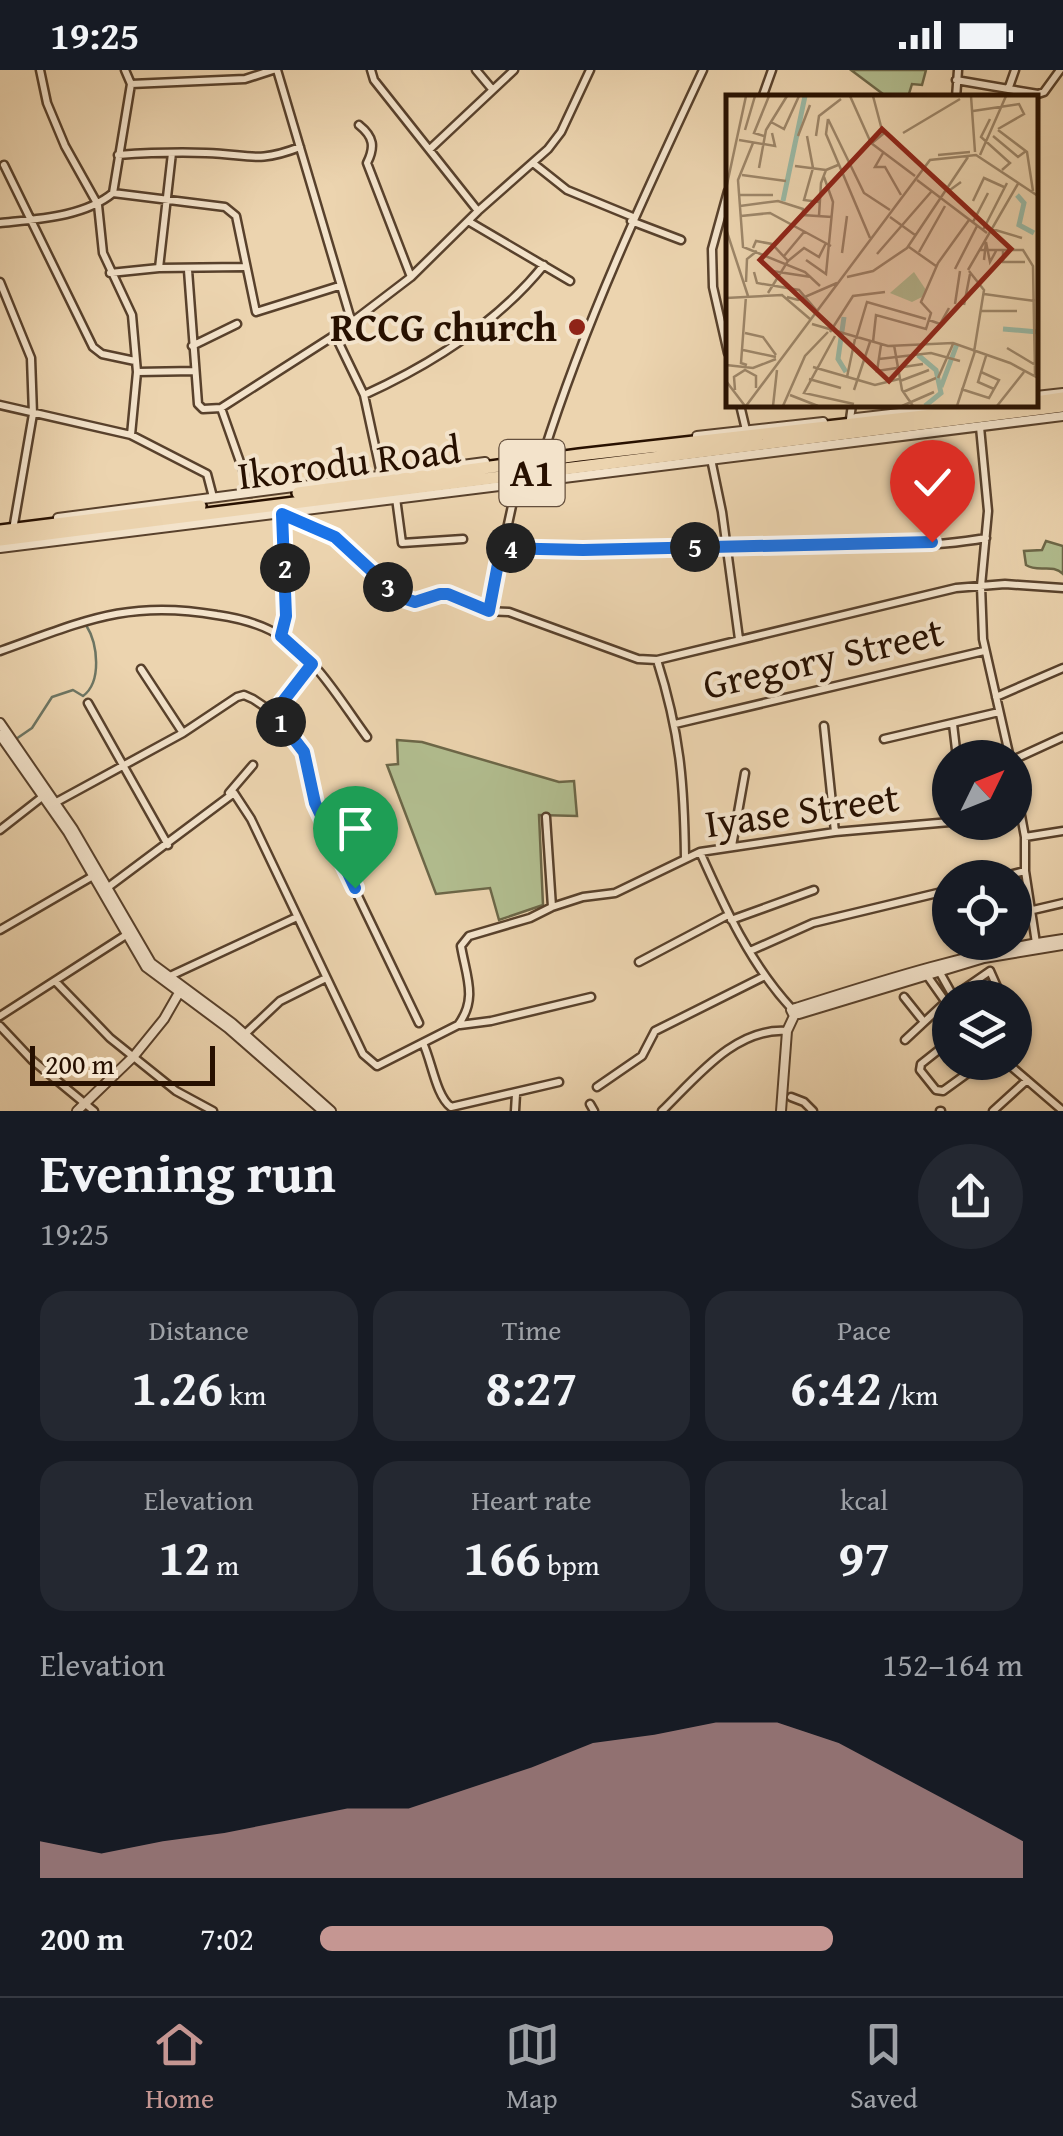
<!DOCTYPE html>
<html lang="en">
<head>
<meta charset="utf-8">
<style>
	body { margin:0; font-family:"Gentium Book Plus",serif; background:#242831; color:#f1f3f6; height:100vh; display:flex; flex-direction:column; font-size:38px; white-space:nowrap }
	* { box-sizing:border-box; margin:0 }
	p { font-size:32px; color:#9ea1a6 }
	.icon { flex:none; width:55px; height:55px; fill:none; stroke:currentColor; stroke-width:2; stroke-linecap:round; stroke-linejoin:round }
	.map { position:relative; height:1041px; overflow:hidden }
	.side { display:flex; flex-direction:column; background:#171b24; flex:1 }
	.side>* { flex:none }
	.needle { width:65px; rotate:47deg }
	.buttons { position:absolute; left:932px; top:670px; display:grid; gap:20px }
	.buttons a { display:grid; place-items:center; width:100px; height:100px; border-radius:50%; background:#171b24; box-shadow:0 2px 8px #0004; font-size:50px }
	.scale { position:absolute; left:30px; bottom:25px; width:185px; box-sizing:border-box; padding-left:10px; border:5px solid #271000; border-top:0; font-size:28px; line-height:35px; white-space:nowrap; color:#271000; -webkit-text-stroke:8px #f3e3cb; paint-order:stroke }
	.pin { position:absolute; display:grid; place-items:center; width:85px; height:85px; color:#fff; margin:-102px -42px; border-radius:50% 50% 50% 0; rotate:-45deg; box-shadow:0 0 10px #0007 }
	.pin .icon { rotate:45deg }
	.km { position:absolute; width:50px; height:50px; margin:-25px; border-radius:50%; background:#222; color:#fff; font-size:28px; line-height:50px; text-align:center }
	.round { display:grid; place-items:center; flex:none; width:105px; height:105px; border-radius:52px; background:#242831 }
	.head { display:flex; align-items:center; justify-content:space-between; height:170px; padding:0 40px }
	h1 { font-size:55px; font-weight:600; line-height:75px }
	.figures { display:grid; grid-template-columns:repeat(3,1fr); gap:15px; height:170px; padding:10px 40px }
	.figures div { display:grid; align-content:center; border-radius:25px; background:#242831; text-align:center }
	.figures b { font-size:50px; font-weight:600 }
	.figures small { font-size:28px; font-weight:400 }
	.figures p { font-size:28px }
	.chart { height:280px; padding:20px 40px }
	.chart p { display:flex; justify-content:space-between }
	.chart svg { width:100%; height:180px; margin-top:10px; fill:#c59692; opacity:.7 }
	ul { padding:0 40px; list-style:none; font-size:32px }
	li { display:grid; grid-template-columns:160px 120px 1fr; align-items:center; height:75px }
	li i { height:25px; border-radius:12px; background:#c59692 }
	.status { display:flex; justify-content:space-between; align-items:center; height:70px; padding:0 50px; background:#171b24; direction:ltr }
	.status svg { height:28px; fill:currentColor }
	.tab-bar { display:flex; justify-content:space-around; align-items:center; height:140px; border-top:2px solid #363941; background:#171b24; font-size:28px; color:#9ea1a6 }
	.tab-bar a { display:grid; justify-items:center; gap:5px }
	.tab-bar .selected { color:#c59692 }
	.map>svg:first-child { display:block }
</style>
</head>
<body>
<div class="status"><b>19:25</b><svg viewBox="0 0 49 12"><path d="M0 12V9h3v3zM5 12V6h3v6zM10 12V3h3v9zM15 12V0h3v12zM26 1h20v11H26zM47 4h2v5h-2z"/></svg></div>
<div class="map">
<svg width="1063" height="1041" viewBox="0 0 1063 1041">
	<rect width="100%" height="100%" fill="#ecd4af"/>
	<filter id="stains"><feTurbulence type="fractalNoise" baseFrequency=".002" numOctaves="4"/><feColorMatrix values="0 0 0 0 .2 0 0 0 0 .09 0 0 0 0 .02 0 0 0 .5 -.17"/></filter>
	<radialGradient id="worn" r=".72"><stop offset=".6" stop-color="#630" stop-opacity="0"/><stop offset="1" stop-color="#630" stop-opacity=".3"/></radialGradient>
	<path fill="#b2be90" stroke="#6c6748" stroke-width="2.5" d="M851,0H926L922,15L912,14L908,27H887Z
		M1046,471L1063,476V504C1053,493 1038,503 1026,495L1024,481L1042,480Z
		M397,670L422,672L559,712L574,711L577,746L539,745L543,835L499,850L490,818L436,824L387,695L398,694Z"/>
	<g fill="none" stroke-linecap="round" stroke-linejoin="round">
		<path stroke="#6c7563" stroke-width="2.5" d="M16,669L32,658L52,627L73,620L83,626C102,612 98,574 86,555"/>
		<g stroke="#58412c" stroke-width="11">
			<path id="minor" d="M40,0L47,33L65,76L98,135L103,183L132,245L137,302L131,365
				M277,0L352,253
				M371,0L374,10L478,141
				M476,0L492,19
				M956,10L1038,24L1044,22L1060,0
				M131,14L245,9L273,0
				M1009,17L1015,0
				M762,28L772,0
				M956,28L958,0
				M359,55C374,67 375,77 367,93L411,207
				M430,79L514,0
				M118,85C147,83 176,82 206,83C249,84 256,94 300,77
				M533,93L567,120L633,147
				M4,95L93,277L102,284L135,291
				M728,121L712,179L713,217L728,283
				M113,123L225,137L236,146L256,242L339,216
				M468,151L570,211
				M631,151L681,170
				M0,153C37,149 84,147 113,123L131,14L125,0
				M159,198L172,83
				M188,200L198,334L203,339L221,338L335,265L411,207L478,141L548,79L561,62L590,0
				M110,203L159,198L244,197
				M0,212L31,288L33,344L14,454
				M335,265L364,325L381,404
				M192,276L237,254
				M137,302L195,301
				M364,325C430,295 497,253 544,195
				M0,335L131,365L207,404L213,427
				M740,335L746,360
				M221,338L251,423
				M850,349L852,335
				M980,357L988,441L981,516L983,569L1010,688
				M543,385C585,252 644,126 703,0
				M711,389L722,442L739,569
				M396,428L402,473L463,469
				M282,444L335,467L390,519L408,531L449,524L484,541L509,542L638,589L657,590L956,518L1005,514L1063,518
				M501,478C583,482 665,476 747,476C821,476 914,481 986,468
				M489,541L517,413
				M281,566L286,523L282,442
				M0,581C82,552 127,529 217,545C238,548 264,555 282,567C318,591 342,633 367,667
				M657,590C680,663 684,711 685,787
				M141,599L183,663
				M996,627L1063,598
				M88,633L168,775
				M274,643L312,594
				M675,654L984,581
				M953,654L957,688
				M824,656L835,762
				M884,669L999,642
				M1015,689L1063,667
				M1015,713L1025,767V801L1036,873
				M229,723L253,695
				M51,735L183,663L237,627L244,625L253,629L274,643L298,670L307,690L320,747L419,953
				M546,747L552,837
				M0,760L46,724
				M1025,767L1063,761
				M732,776L745,703
				M700,782C725,838 750,894 792,939
				M340,784L379,768
				M997,808L1025,801
				M107,818L234,723L251,749L363,984L377,996L458,955C478,929 466,906 461,876L469,866L530,848L552,837L583,827L615,823L700,782L835,762L950,752
				M1033,840L1063,833
				M731,850L814,820
				M0,860L93,806
				M750,881L813,853L950,820
				M639,892L728,845
				M939,901L953,926
				M926,904L950,938
				M168,907L297,847
				M55,911L110,968L176,1021L213,1041
				M904,927L924,952
				M951,928L990,901L1002,928
				M0,946L126,865
				M460,955L491,951L591,927
				M0,956L32,990L94,1041
				M1015,959L1020,954
				M245,964L280,931L326,908
				M905,970L950,928
				M950,971L921,994L920,1000L936,1020L943,1021L983,992
				M423,973C432,992 436,1026 451,1037L559,1012
				M1006,992L1063,1041
				M597,1017L642,986L655,961L763,907
				M791,1027L804,1032L813,1041
				M590,1034L594,1041
				M515,1041L516,1024
				M662,1041C696,1008 735,957 787,961
				M940,1041H941
				M993,1041L1027,1010"/>
		</g>
		<g stroke="#58412c" stroke-width="12">
			<path id="tertiary" d="M1036,326L1063,323
				M856,348L952,337
				M697,366L823,352
				M58,448L485,392
				M0,478L1063,346
				M0,653L73,759L151,893L232,953L331,1041
				M0,665L68,762L146,897L228,958L323,1041
				M796,938C884,910 971,882 1063,869
				M799,944L984,888L1063,875
				M77,1041L134,986L164,949L180,921
				M781,1041L787,961L794,946L791,940L795,938L799,941"/>
		</g>
		<g stroke="#271000" stroke-width="16">
			<path id="motorway" d="M1036,332L1063,328
				M298,423L579,385L994,338
				M0,461L200,436
				M0,470L1063,336"/>
		</g>
		<use href="#minor" stroke="#f3e3cb" stroke-width="6"/>
		<use href="#tertiary" stroke="#f3e3cb" stroke-width="8"/>
		<use href="#motorway" stroke="#ecd4af" stroke-width="11"/>
	</g>
	<g fill="none" stroke-linecap="round" stroke-linejoin="round">
		<g stroke="#fff" stroke-width="20">
			<path id="route" d="M355,818L315,733L304,682L274,643L312,594L281,566L286,546L282,444L335,467L400,527L415,532L440,524H448L489,541L501,478L583,480L932,472"/>
		</g>
		<use href="#route" stroke="#1a73e8" stroke-width="12"/>
	</g>
	<circle fill="#8f2418" stroke="#f3e3cb" stroke-width="4" cx="577" cy="257" r="10"/>
	<g text-anchor="middle" stroke-width="8" stroke-linejoin="round" paint-order="stroke">
		<rect fill="#f3e3cb" stroke="#644f3d" stroke-width="2.5" x="499.5" y="370" width="65" height="66" rx="8"/>
		<g font-size="38" font-weight="bold" fill="#271000">
			<text x="532" y="416">A1</text>
		</g>
		<g font-size="40" font-weight="bold" fill="#271000" stroke="#f3e3cb" text-anchor="end">
			<text x="557" y="271">RCCG church</text>
		</g>
		<g font-size="40" fill="#271000" stroke="#f3e3cb">
			<text transform="translate(349 392) rotate(-7)" y="14">Ikorodu Road</text>
			<text transform="translate(823 588) rotate(-13)" y="14">Gregory Street</text>
			<text transform="translate(802 740) rotate(-8)" y="14">Iyase Street</text>
		</g>
	</g>
	<g transform="translate(726 25)">
		<rect width="312" height="312" fill="#ecd4af"/>
		<path d="M188,177L200,195L196,202L186,207L164,198Z" fill="#b2be90"/>
		<path fill="none" stroke="#9ab9a5" stroke-width="5" d="M291,100L298,108L293,130L308,138M57,106L79,1M118,222L112,264L120,277M277,234L312,237M192,260L210,275L215,298L199,311M215,292L231,249"/>
		<path fill="none" stroke="#9d8669" stroke-width="2.5" d="M124,1L145,48L189,81M245,1L249,57M247,16L293,9L298,19L272,34M102,24L100,39L144,143M102,24L138,98L164,115M264,24L255,42L284,68L276,75M45,27L58,34L73,1M19,35L29,1M272,35L301,57L307,96M177,38L234,4M38,41L28,38L43,1M72,41L84,10M81,41L87,73L78,105L93,107M90,41L93,21L115,4M267,41L292,62L300,56M13,45L49,51L46,38M27,48L12,85L17,152L79,177L94,191M146,48L157,39L147,1M157,58L149,72H159L175,100M212,60L244,57M254,60L280,1M69,71L100,75M33,73L40,35L61,1M199,74L224,95L235,87M16,80L60,86M191,85L261,138M0,94L20,1M13,100H47M247,106L258,83L278,92M14,111L52,106L77,114V120L106,122M15,121L44,118L105,151M93,121L95,88L100,75L112,70M164,122L189,140M247,127L262,98M0,134L22,201M266,134L296,143M257,135L281,88M183,152L210,171M27,153L30,146L46,149L62,166L42,198M253,155H297L307,171L309,280M277,155V167H299M193,157L219,111M116,158L121,121M151,159L205,97M58,161L78,137M80,165L100,179L107,107L98,82M258,165L260,147L264,167L270,156M62,166L78,153L93,162L100,148M229,174L251,131M242,175L293,87M46,176L85,182M243,176L258,195L248,257M28,177L31,188L73,195L91,216M121,182L147,176L181,153L242,62M20,187L21,164L31,156M258,199L309,206M20,201L15,268L21,270M61,202L72,205L111,188M0,203L56,200L84,224M229,209L234,176M238,210L244,179M255,216H291M203,225L214,229L223,213M86,229L162,251L227,248L284,268L312,283L311,311M104,237L127,201L159,197M19,238L37,242L50,260M109,241L78,298L128,309M130,244L141,207L200,224M147,247L150,220L200,234L205,218L195,207L212,168L243,125M155,250L151,276L197,269M168,250L176,295L187,311M281,253L311,271M17,255L50,262M260,261L252,287L268,294M153,264L205,258L234,266M0,270L27,273L50,264M87,272L132,285M121,282L129,244M212,283L227,249M83,284L115,293M132,285L149,290L173,284M0,286L19,311M174,286L203,275M235,294L263,303L273,285L255,277M9,295L8,282L19,275L30,281V293M128,295L144,247M177,297L210,283M64,300L92,311M20,311L204,65L250,60L312,101M47,311L51,275M57,311L79,261L102,237M176,311L208,297M207,311H231L249,256M271,311L298,277"/>
		<path fill="#8f2418" fill-opacity="0.15" stroke="#8f2418" stroke-width="5" d="M156,34L285,154L163,286L34,165Z"/>
		<rect width="312" height="312" fill="none" stroke="#271000" stroke-width="5"/>
	</g>
	<rect width="100%" height="100%" filter="url(#stains)"/>
	<rect width="100%" height="100%" fill="url(#worn)"/>
</svg>
<div class="buttons">
<a><svg class="needle" viewBox="-14 -14 28 28"><path d="M0-13l5 13h-10z" fill="#e53935"/><path d="M0 13l5-13h-10z" fill="#9ea1a6"/></svg></a>
<a><svg class="icon" aria-label="locate" viewBox="0 0 24 24"><circle cx="12" cy="12" r="6"/><path d="M12 2v4M12 18v4M2 12h4M18 12h4"/></svg></a>
<a><svg class="icon" aria-label="layers" viewBox="0 0 24 24"><path d="M12 4l9 5-9 5-9-5zM3 14l9 5 9-5"/></svg></a>
</div>
<div class="scale">200 m</div>
<div class="pin" style="left:355px;top:818px;background:#1e9e55"><svg class="icon" aria-label="arrive" viewBox="0 0 24 24"><path d="M6 21V4h12l-3 4 3 4H6"/></svg></div>
<div class="pin" style="left:932px;top:472px;background:#d93025"><svg class="icon" aria-label="check" viewBox="0 0 24 24"><path d="M5 12l5 5 9-10"/></svg></div>
<b class="km" style="left:281px;top:652px">1</b>
<b class="km" style="left:285px;top:498px">2</b>
<b class="km" style="left:388px;top:517px">3</b>
<b class="km" style="left:511px;top:478px">4</b>
<b class="km" style="left:695px;top:477px">5</b>
</div>
<section class="side">
<div class="head"><div><h1>Evening run</h1><p>19:25</p></div><a class="round"><svg class="icon" aria-label="share" viewBox="0 0 24 24"><path d="M12 15V3M7 8l5-5 5 5M5 13v7h14v-7"/></svg></a></div>
<div class="figures">
<div><p>Distance</p><b>1.26<small> km</small></b></div>
<div><p>Time</p><b>8:27</b></div>
<div><p>Pace</p><b>6:42<small> /km</small></b></div>
</div>
<div class="figures">
<div><p>Elevation</p><b>12<small> m</small></b></div>
<div><p>Heart rate</p><b>166<small> bpm</small></b></div>
<div><p>kcal</p><b>97</b></div>
</div>
<div class="chart"><p><span>Elevation</span>152–164 m</p>
<svg viewBox="0 0 160 44" preserveAspectRatio="none"><path d="M0 44V35L10 38L20 35L30 33L40 30L50 27L60 27L70 22L80 17L90 11L100 9L110 6L120 6L130 11L140 19L150 27L160 35V44z"/></svg>
</div>
<ul>
<li><b>200 m</b>7:02<i style="width:73%"></i></li>
</ul>
</section>
<nav class="tab-bar">
<a class="selected"><svg class="icon" aria-label="home" viewBox="0 0 24 24"><path d="M3 11l9-7 9 7M6 9v11h12V9"/></svg>Home</a>
<a><svg class="icon" aria-label="map" viewBox="0 0 24 24"><path d="M3 6l6-2 6 2 6-2v14l-6 2-6-2-6 2zM9 4v14M15 6v14"/></svg>Map</a>
<a><svg class="icon" aria-label="saved" viewBox="0 0 24 24"><path d="M7 4h10v16l-5-4-5 4z"/></svg>Saved</a>
</nav>
</body>
</html>
